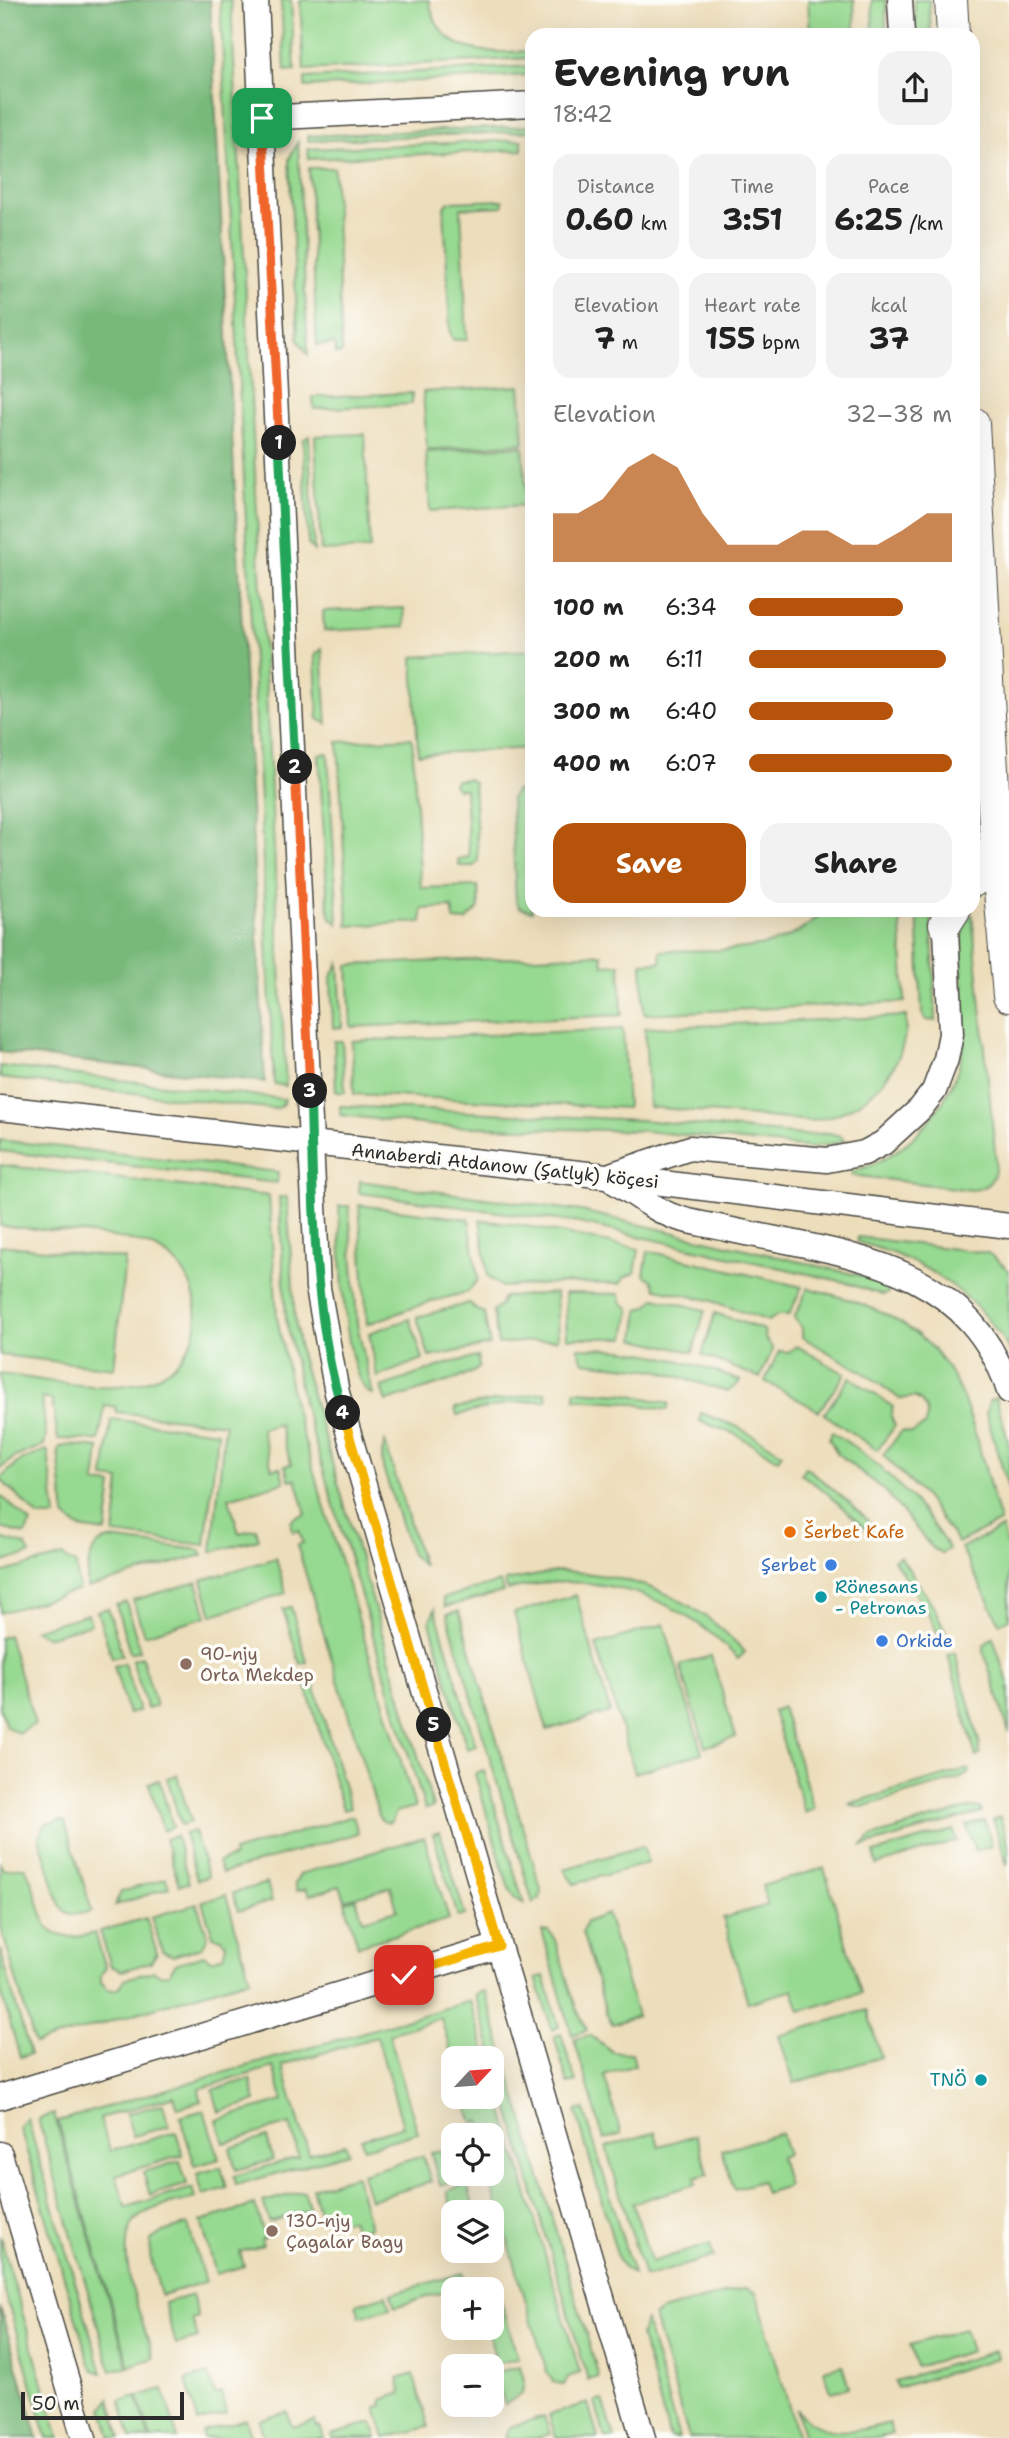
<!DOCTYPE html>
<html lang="en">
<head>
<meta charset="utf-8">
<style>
	body { margin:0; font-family:"Shantell Sans",sans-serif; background:#f2f2f2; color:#222; height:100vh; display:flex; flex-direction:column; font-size:26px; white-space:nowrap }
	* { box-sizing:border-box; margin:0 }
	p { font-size:23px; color:#767676 }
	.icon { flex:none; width:38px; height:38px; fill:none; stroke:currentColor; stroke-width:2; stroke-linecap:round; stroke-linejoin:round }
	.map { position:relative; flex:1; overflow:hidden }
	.panel { position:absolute; left:525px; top:28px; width:455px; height:889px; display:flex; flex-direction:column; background:#fff; border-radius:21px; box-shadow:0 7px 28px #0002 }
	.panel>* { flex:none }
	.needle { width:46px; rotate:64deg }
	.tools { position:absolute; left:441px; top:2046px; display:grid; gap:14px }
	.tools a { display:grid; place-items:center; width:63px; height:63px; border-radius:14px; background:#fff; box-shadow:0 7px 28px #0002; font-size:35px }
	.scale { position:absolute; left:21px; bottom:18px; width:163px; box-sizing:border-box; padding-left:7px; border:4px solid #2b2b2b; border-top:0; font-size:19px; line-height:24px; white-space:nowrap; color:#2b2b2b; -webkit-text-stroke:5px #fdfcf7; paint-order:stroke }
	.pin { position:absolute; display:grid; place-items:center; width:60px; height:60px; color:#fff; margin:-30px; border-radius:14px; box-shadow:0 4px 10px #0006 }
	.km { position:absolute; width:35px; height:35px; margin:-18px; border-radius:50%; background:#222; color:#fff; font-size:19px; line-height:35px; text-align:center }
	.round { display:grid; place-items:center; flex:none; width:74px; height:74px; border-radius:21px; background:#f2f2f2 }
	.summary { display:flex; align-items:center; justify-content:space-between; height:119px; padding:0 28px }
	h1 { font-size:38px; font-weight:700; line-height:52px }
	.figures { display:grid; grid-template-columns:repeat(3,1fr); gap:10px; height:119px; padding:7px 28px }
	.figures div { display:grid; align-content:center; border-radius:18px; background:#f2f2f2; text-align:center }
	.figures b { font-size:30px; font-weight:700 }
	.figures small { font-size:19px; font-weight:400 }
	.figures p { font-size:19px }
	.chart { height:196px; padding:14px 28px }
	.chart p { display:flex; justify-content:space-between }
	.chart svg { width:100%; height:126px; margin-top:7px; fill:#b45309; opacity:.7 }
	.cta { display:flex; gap:14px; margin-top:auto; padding:14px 28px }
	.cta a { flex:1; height:80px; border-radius:21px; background:#b45309; color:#fff; font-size:28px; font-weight:700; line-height:80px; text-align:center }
	.cta a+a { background:#f2f2f2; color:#222 }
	ul { padding:0 28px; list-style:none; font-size:23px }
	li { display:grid; grid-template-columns:112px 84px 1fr; align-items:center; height:52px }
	li i { height:18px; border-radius:9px; background:#b45309 }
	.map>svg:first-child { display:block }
</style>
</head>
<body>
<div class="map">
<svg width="1009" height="2438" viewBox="0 0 1009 2438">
	<rect width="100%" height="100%" fill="#fdfcf7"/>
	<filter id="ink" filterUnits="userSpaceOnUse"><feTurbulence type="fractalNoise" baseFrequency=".0143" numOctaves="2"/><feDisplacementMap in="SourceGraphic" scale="14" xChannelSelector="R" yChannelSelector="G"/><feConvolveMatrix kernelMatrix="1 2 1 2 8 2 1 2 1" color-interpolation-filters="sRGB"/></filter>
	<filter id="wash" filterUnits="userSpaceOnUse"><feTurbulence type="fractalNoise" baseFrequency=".00686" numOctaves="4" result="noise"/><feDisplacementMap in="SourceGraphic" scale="28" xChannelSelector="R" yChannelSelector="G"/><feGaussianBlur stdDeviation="1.57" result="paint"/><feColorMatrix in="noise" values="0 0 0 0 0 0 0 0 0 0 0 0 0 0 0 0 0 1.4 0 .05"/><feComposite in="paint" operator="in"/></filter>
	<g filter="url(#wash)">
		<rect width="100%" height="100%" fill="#eddebb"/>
		<path fill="#96d990" stroke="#60825e" stroke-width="2" d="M220,0H231L286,1086L274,1084Z
			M281,0H291L295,70L285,71Z
			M300,0H429C439,57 487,53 532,51V58L304,70Z
			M808,0H854L855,35H810Z
			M872,0H886V35H873Z
			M914,0H929L931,35H916Z
			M532,66V75L305,87V78Z
			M532,126V131L308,141V136Z
			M522,140V150L309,159L308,149Z
			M298,142L308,355L298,340L289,159Z
			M309,168H334L342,353L336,354L335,344L317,345Z
			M503,200V206L461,208L467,340H453L450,332L444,207L449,202Z
			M520,386L524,443L427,450L423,392Z
			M412,393V404L314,409L313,397Z
			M365,434L370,549L321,551L315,436Z
			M309,436L314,551L308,544L303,440Z
			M523,446L527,505L430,511L426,452Z
			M404,608L405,627L324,631L323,611Z
			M322,649L327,724L318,719L315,655Z
			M531,650L532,748L418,754L413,657Z
			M412,738L421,888L478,886L479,908L466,921L454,920L452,907L422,909V922L348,926L338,742Z
			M328,753L338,924L331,918L328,907L319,754Z
			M469,779L474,783L478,861L474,866H459L458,859L469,857L465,789H458L453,784L457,780Z
			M526,787L532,911L520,908L516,901L511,799L515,791Z
			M825,910H900L905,1002L644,1014L642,963L661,962L660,951C719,949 782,958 825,910Z
			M917,910H931L936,1021L926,1020L922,1014Z
			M972,914L996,1162C995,1179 989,1189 971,1190L851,1175V1172C913,1155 959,1098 965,1035C967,1010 952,927 972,914Z
			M602,954L603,965L620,964L622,1015L351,1027L348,965Z
			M339,963L342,1027L333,1028L331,977Z
			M906,1016C908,1071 863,1113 811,1121L649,1107L645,1028Z
			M623,1029L627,1108L354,1094L352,1041Z
			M334,1041H342L345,1092H336Z
			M0,1066L285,1099L282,1106L276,1109L0,1078Z
			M340,1106L640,1120L804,1135L829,1133L841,1136L844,1141L811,1148L645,1131L438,1126L340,1115Z
			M0,1140L278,1172L277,1183L0,1151Z
			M0,1165L269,1196L277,1317L295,1409L415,1807L396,1812L392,1821L387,1823L380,1819L297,1545L303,1543L299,1530L293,1532L291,1522L294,1518L306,1514L296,1479L289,1480L285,1466L291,1464L279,1424L261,1429L272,1469L280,1467L284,1482L229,1498L239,1533L256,1529L259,1539L212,1552L225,1424L116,1412V1407L105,1405L99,1440L58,1439L52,1400L42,1398L46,1438L44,1445L15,1457L0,1469V1374C57,1380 153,1409 187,1349C195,1337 198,1322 196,1308C194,1283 180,1260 157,1249C126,1233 39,1230 0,1226Z
			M360,1181L581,1211L892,1283L887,1294L882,1295L844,1282L579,1223L359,1193Z
			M279,1197H287L295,1319L301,1357L433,1807L425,1809L304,1406L286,1319Z
			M359,1205L469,1219L478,1279L468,1292L429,1302L367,1324Z
			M339,1206H349L357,1324L373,1395C341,1385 341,1239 339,1206Z
			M480,1220L521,1225L639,1249L635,1273L625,1277L620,1284L566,1283L502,1287L488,1277Z
			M858,1237L988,1253L1009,1270V1350C975,1291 922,1259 857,1242Z
			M0,1245L125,1259L114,1368L0,1355Z
			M648,1251L802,1287L789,1315H778L768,1321L709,1300L656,1289L652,1280L644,1275Z
			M808,1288C964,1326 960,1385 1000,1522L958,1543L925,1497L883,1455L902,1431L912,1433L924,1426C930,1414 927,1403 914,1397L900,1399L866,1374L802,1337V1328L794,1318Z
			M556,1293L558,1339L498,1344L493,1311L500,1306L504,1297Z
			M565,1293L619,1294L622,1303L630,1309L625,1338H567Z
			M655,1298L705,1310L693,1352L635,1339L639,1310L649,1306Z
			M470,1303L475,1309L484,1313L490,1345L429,1357L417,1317Z
			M715,1313L764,1330L765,1338L773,1349L760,1378L702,1355Z
			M410,1319L423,1359L377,1377L369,1333Z
			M797,1346L845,1374L819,1411L765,1381L779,1351L788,1352Z
			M578,1348C635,1347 688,1360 741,1381L728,1392L657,1370L583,1362Z
			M478,1357L479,1368C471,1377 403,1394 386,1402L381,1387L449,1363Z
			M850,1377L893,1407L891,1417L895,1426L877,1450L824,1414Z
			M575,1391L626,1394L669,1403L667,1410L625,1402L575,1399Z
			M546,1392L547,1400L511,1403L457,1415L455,1408Z
			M996,1398L1009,1444V1491L986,1413L990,1400Z
			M701,1413L738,1427L782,1453L778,1459L735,1434L699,1421Z
			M111,1419L218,1432L205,1545L114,1534L120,1480L104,1478Z
			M832,1432C880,1462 919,1500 949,1549L942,1553L933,1549L886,1492L838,1454L829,1439Z
			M385,1442L423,1566L411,1554L383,1468L382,1454Z
			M72,1445L99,1448L95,1483L112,1485L106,1532L79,1528L65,1516L58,1451L60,1447Z
			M46,1450L48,1452L56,1517H39L0,1479L18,1462Z
			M806,1467L852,1505L875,1528L870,1533L826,1492L801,1474Z
			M0,1495L31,1523L25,1534L0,1528Z
			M1002,1528L1009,1553V1619L1000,1624L961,1548Z
			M0,1538L25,1545L30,1554L0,1563Z
			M109,1539L200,1550L203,1555L87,1588C87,1569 87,1545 109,1539Z
			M63,1556L76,1565L79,1590L0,1613V1573Z
			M900,1556L934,1607L946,1633L939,1636L927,1611L894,1560Z
			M276,1558L286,1593L212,1615L202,1580Z
			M560,1571C635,1575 693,1595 745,1652L738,1659C679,1594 592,1568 507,1590L505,1581Z
			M197,1582L207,1616L144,1635L133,1600Z
			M500,1582L503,1592L445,1607L443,1598Z
			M576,1595L610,1712L547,1730L514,1613Z
			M126,1602L140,1650L130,1653L116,1605Z
			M291,1607L307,1662L300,1664L283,1609Z
			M108,1608L122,1655L112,1658L97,1611Z
			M435,1609L476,1746L467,1749L432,1629L430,1621Z
			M459,1611L541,1889L540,1899L533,1903L447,1614Z
			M88,1614L91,1624L47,1637L33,1630Z
			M664,1624L702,1753L635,1773L596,1645Z
			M8,1635L35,1724L18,1733L6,1726L0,1708V1638Z
			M993,1637L1009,1685V1733L984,1652V1645Z
			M955,1653L980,1745V1755L976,1757L948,1655Z
			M711,1656L736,1737L705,1747L680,1665Z
			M142,1657L156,1706L147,1709L132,1660Z
			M124,1663L139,1711L128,1714L114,1666Z
			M310,1671L350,1808L343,1810L302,1673Z
			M782,1707L814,1809L805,1813L773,1711Z
			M968,1769L969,1773L961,1778L862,1807L848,1804Z
			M484,1771L524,1904L515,1898L508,1886L475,1774Z
			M177,1775L191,1822L181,1825L167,1778Z
			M159,1780L173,1827L163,1831L149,1783Z
			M972,1807L981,1808L982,1812L861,1847L871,1837Z
			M353,1816L358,1833L222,1873L218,1862L234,1857L233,1852Z
			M1000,1817L1009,1847L1007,1865L993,1819Z
			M60,1820L65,1822L92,1911C80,1914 69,1919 60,1906L39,1837L45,1824Z
			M985,1820L992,1846L975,1851L967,1826Z
			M953,1830L957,1841L877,1865L874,1853Z
			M194,1831L208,1877L197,1880L184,1834Z
			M440,1832L465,1915L458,1917L433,1834Z
			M176,1836L189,1883L179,1885L165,1839Z
			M424,1837L449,1919L358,1946L345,1902L356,1899L363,1920L397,1910L391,1887L345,1900L340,1886L309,1895L306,1889L297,1891L295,1883L300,1874Z
			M643,1846L648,1863L574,1884L564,1869Z
			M0,1863L4,1869L25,1867C47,1905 31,1951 95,1933L106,1968L101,1974V1982L109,1990L118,1989L124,1979L154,1971L160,1975L169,1974L175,1964L204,1955L211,1960L223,1956L226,1945L221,1938L213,1936L202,1902L226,1895L250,1979L35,2044L0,1924Z
			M824,1868L861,1993L800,2011L793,1990L748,2003L723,1918L768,1905L762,1886Z
			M166,1878L169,1888L115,1905L121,1892Z
			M267,1883L272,1901L238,1911L233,1893Z
			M197,1904L208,1938L202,1947L173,1956L162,1951L151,1917Z
			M607,1914L637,2016L612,2024L607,2015L582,1932L586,1922Z
			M146,1918L157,1953L151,1962L122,1971L111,1966L100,1931Z
			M542,1931H548L554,1937L576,2008L587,2030L572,2035Z
			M0,1949L30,2054L20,2057L0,1988Z
			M544,1976L559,2027L552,2030L536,1978Z
			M485,1991L599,2377L588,2380L475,1994Z
			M470,2001L487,2058L453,2059L441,2018L389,2034L418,2133L364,2148L361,2139L403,2126L377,2037L282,2065L309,2154L345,2144L348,2153L236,2185L234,2176L299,2157L290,2124L224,2143L217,2120L283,2101L273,2067L199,2089L201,2101L178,2108L174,2096L100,2118L110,2151L176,2132L183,2155L116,2175L126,2207L193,2188L196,2198C177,2203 148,2206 135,2221C111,2247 145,2328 154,2358L129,2366L58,2121Z
			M867,2010L881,2057L794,2083L779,2036Z
			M561,2034L576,2082L568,2084L554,2036Z
			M590,2035L613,2052L632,2053L635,2065L604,2075L621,2134L604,2140L574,2039Z
			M492,2074L580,2373L568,2377L564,2385L553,2382L547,2372L488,2174H492V2135H477L484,2132L480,2121L473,2123L464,2097L492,2096Z
			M250,2079L256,2101L219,2112L213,2090Z
			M163,2104L169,2126L133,2136L126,2114Z
			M584,2109L633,2274L623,2267L618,2258L576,2111Z
			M204,2110L219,2159L195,2166L180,2117Z
			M54,2114L128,2366L111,2371L38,2119Z
			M27,2118L102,2373L93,2370L89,2362L20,2128Z
			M655,2132L659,2146L696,2135L708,2174L695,2178L696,2184L633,2203L651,2262L710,2244L713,2257L648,2276H644L606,2147Z
			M781,2133L787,2154L780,2157L788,2186L765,2193L761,2181L734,2189L722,2150Z
			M267,2137L273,2160L236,2170L230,2148Z
			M445,2151L453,2154V2174H464L465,2177L440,2185L431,2153Z
			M423,2156L431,2182L370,2200L362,2174Z
			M180,2161L187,2184L150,2195L143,2172Z
			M221,2167L227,2188L203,2195L197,2174Z
			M356,2176L370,2227L355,2231L351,2219L329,2225L328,2221L322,2222L312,2188Z
			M467,2184L475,2212L453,2213L447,2191Z
			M304,2191L310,2210L269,2222L263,2202Z
			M255,2205L265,2238L261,2239L263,2245L240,2252L244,2266L216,2274L201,2221Z
			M188,2224L205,2282L161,2295L150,2256L151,2240L163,2232Z
			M0,2236L59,2438H47L0,2275Z
			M463,2273L467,2285L395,2307L391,2294Z
			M746,2288L756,2293L759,2302L798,2438H689L654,2317L661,2311Z
			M498,2291L518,2358L497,2364L487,2328H492V2293Z
			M192,2295L198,2317L192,2319L198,2338L176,2344L164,2303Z
			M386,2295L390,2308L360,2317L356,2304Z
			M645,2319L679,2438H670L641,2337Z
			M964,2329L971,2351L916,2367L910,2345Z
			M995,2351L997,2358L897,2388L895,2381Z
			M842,2365L849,2387L831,2392L824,2370Z
			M520,2366L524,2380L522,2393L505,2405L495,2373Z
			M208,2374L215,2395L221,2393L226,2413L198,2422L186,2380Z
			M413,2374L429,2427L385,2438L376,2407L382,2405L381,2400L402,2393L398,2379Z
			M163,2389L178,2438H151L138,2396Z
			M137,2396L149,2438H131L120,2401Z
			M110,2398L121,2438H111L103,2409Z
			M603,2400L615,2438H605L595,2402Z
			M588,2403L598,2438H556L549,2415Z
			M796,2409C817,2438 855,2433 889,2423L892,2434L877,2438H804Z
			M287,2412L292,2427L314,2421L316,2427L320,2426L324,2438H264L259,2420Z
			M544,2416L550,2434L536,2438H504L509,2427Z
			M245,2419L251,2438H203L202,2432Z
			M372,2423L377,2438H332L331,2435Z"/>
		<path fill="#78b97a" stroke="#527252" stroke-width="2" d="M0,0H210L265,1082L0,1052Z
			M0,2307L38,2438H0Z"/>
	</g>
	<g filter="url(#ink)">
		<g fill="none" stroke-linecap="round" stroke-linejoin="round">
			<g stroke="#484641" stroke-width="27">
				<path id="minor" d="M256,0L318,1288L337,1393L643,2438
					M900,0L902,35
					M262,118L532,104
					M0,1108L606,1176L1009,1226
					M613,1174L690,1148L827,1160L864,1153L883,1143L920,1109L934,1091L946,1059L951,1034L945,910
					M615,1182C634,1193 654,1210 675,1217C691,1223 710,1225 727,1229C841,1254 968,1261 1009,1391
					M0,2097L499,1946
					M0,2154L84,2438"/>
			</g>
			<g stroke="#484641" stroke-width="34">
				<path id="major" d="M951,0L953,35
					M973,423L996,844L1009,996
					M973,881L996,844
					M945,924L954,910"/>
			</g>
			<use href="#minor" stroke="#fff" stroke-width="24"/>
			<use href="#major" stroke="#fff" stroke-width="32"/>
		</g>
	</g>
	<g fill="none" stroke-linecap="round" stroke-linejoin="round" filter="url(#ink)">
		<g stroke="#fff" stroke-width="14">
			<path id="split-1" d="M262,118L279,443"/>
		</g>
		<g stroke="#fff" stroke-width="14">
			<path id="split-2" d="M279,443L295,767"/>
		</g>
		<g stroke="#fff" stroke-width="14">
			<path id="split-3" d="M295,767L310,1091"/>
		</g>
		<g stroke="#fff" stroke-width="14">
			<path id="split-4" d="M310,1091C314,1199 311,1309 343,1413"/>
		</g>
		<g stroke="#fff" stroke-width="14">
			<path id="split-5" d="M343,1413L434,1725"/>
		</g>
		<g stroke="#fff" stroke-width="14">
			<path id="split-6" d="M404,1975L499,1946L434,1725"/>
		</g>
		<use href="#split-1" stroke="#f0652b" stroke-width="9"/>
		<use href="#split-2" stroke="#22a559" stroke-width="9"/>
		<use href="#split-3" stroke="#f0652b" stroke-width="9"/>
		<use href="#split-4" stroke="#22a559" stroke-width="9"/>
		<use href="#split-5" stroke="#f5b400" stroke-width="9"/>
		<use href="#split-6" stroke="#f5b400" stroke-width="9"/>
	</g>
	<circle fill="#e8710a" stroke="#fdfcf7" stroke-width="2.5" cx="790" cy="1532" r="7"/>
	<g fill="#3f7fe0" stroke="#fdfcf7" stroke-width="2.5">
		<circle cx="831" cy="1565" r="7"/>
		<circle cx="882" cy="1641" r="7"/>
	</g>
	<g fill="#0f9aa8" stroke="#fdfcf7" stroke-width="2.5">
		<circle cx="821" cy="1597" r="7"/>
		<circle cx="981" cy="2080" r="7"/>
	</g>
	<g fill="#8d6e63" stroke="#fdfcf7" stroke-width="2.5">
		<circle cx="186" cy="1664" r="7"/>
		<circle cx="272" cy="2231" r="7"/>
	</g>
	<g text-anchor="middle" stroke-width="7" stroke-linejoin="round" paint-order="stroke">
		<g font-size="18" fill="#2b2b2b" stroke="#fdfcf7">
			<text transform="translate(505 1166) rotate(6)" y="6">Annaberdi Atdanow (Şatlyk) köçesi</text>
		</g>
		<g font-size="18" fill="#c56008" stroke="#fdfcf7" text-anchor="start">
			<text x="804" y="1538">Šerbet Kafe</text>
		</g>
		<g font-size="18" fill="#366cbe" stroke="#fdfcf7" text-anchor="end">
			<text x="817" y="1571">Şerbet</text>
			<text x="896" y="1647" text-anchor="start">Orkide</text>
		</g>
		<g font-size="18" fill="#0d838f" stroke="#fdfcf7" text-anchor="start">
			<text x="835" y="1593">Rönesans<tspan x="835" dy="21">- Petronas</tspan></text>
			<text x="967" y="2086" text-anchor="end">TNÖ</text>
		</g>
		<g font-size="18" fill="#785e54" stroke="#fdfcf7" text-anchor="start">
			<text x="200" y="1660">90-njy<tspan x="200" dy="21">Orta Mekdep</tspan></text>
			<text x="286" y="2227">130-njy<tspan x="286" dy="21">Çagalar Bagy</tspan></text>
		</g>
	</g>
</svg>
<div class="tools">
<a><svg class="needle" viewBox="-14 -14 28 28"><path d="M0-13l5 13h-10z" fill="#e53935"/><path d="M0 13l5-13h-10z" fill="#767676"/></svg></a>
<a><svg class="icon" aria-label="locate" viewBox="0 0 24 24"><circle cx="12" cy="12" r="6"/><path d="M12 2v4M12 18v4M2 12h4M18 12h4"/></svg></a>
<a><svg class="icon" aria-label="layers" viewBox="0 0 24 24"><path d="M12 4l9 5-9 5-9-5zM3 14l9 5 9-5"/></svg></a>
<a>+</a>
<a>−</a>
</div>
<div class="scale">50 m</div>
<div class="pin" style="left:262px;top:118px;background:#1e9e55"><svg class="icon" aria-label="arrive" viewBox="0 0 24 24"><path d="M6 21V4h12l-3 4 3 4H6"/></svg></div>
<div class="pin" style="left:404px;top:1975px;background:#d93025"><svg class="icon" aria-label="check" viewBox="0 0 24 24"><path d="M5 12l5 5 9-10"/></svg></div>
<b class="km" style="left:279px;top:443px">1</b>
<b class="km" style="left:295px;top:767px">2</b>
<b class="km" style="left:310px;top:1091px">3</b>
<b class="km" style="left:343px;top:1413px">4</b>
<b class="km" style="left:434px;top:1725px">5</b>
<section class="panel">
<div class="summary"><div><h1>Evening run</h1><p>18:42</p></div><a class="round"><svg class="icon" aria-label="share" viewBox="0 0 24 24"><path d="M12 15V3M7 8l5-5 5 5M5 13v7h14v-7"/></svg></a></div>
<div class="figures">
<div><p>Distance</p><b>0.60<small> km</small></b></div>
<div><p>Time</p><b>3:51</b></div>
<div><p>Pace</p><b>6:25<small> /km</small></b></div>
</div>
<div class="figures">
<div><p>Elevation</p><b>7<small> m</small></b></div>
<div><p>Heart rate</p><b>155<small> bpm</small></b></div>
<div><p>kcal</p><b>37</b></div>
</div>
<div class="chart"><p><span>Elevation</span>32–38 m</p>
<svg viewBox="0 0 160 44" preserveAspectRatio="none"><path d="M0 44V27L10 27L20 22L30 11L40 6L50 11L60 27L70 38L80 38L90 38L100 33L110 33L120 38L130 38L140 33L150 27L160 27V44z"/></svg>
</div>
<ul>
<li><b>100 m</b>6:34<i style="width:76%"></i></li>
<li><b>200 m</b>6:11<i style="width:97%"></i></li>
<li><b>300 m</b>6:40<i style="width:71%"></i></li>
<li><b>400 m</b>6:07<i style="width:100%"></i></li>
</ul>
<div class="cta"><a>Save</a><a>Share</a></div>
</section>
</div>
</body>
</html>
